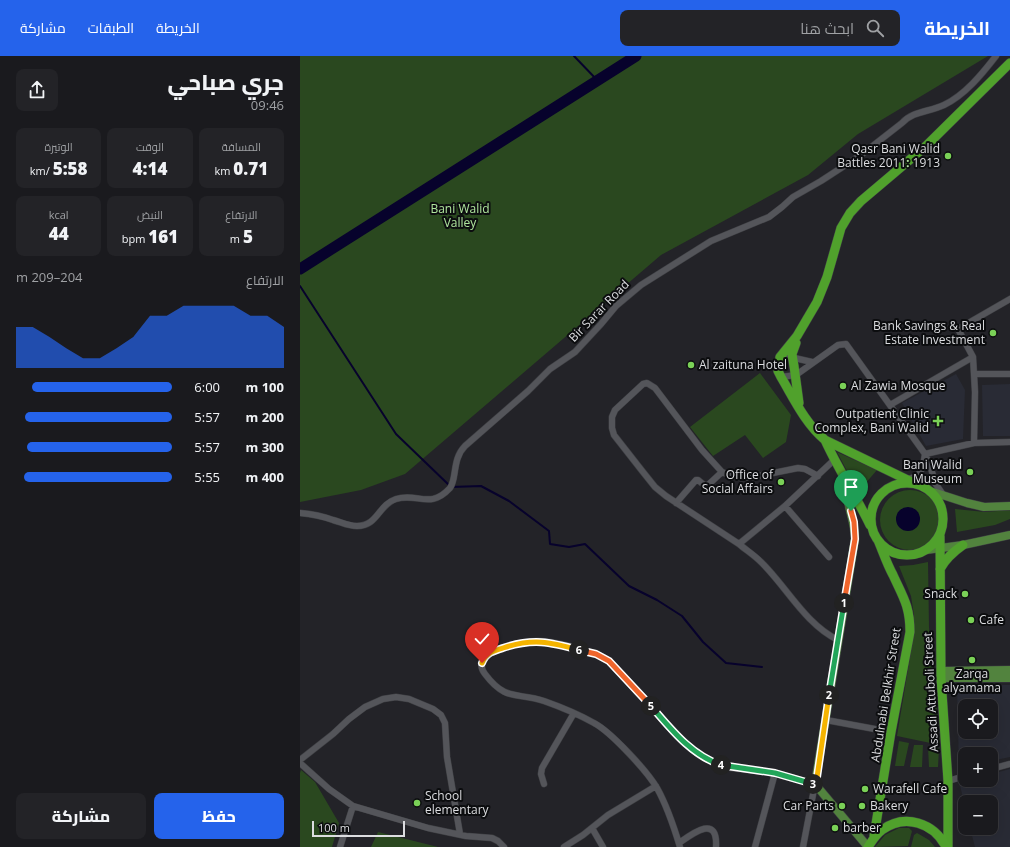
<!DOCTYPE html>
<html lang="ar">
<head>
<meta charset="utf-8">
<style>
	body { margin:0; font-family:"Open Sans",Cairo,sans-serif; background:#232327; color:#f1f3f6; direction:rtl; height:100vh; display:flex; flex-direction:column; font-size:15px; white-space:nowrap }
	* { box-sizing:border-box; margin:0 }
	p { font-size:13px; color:#9fa1a4 }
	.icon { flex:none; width:22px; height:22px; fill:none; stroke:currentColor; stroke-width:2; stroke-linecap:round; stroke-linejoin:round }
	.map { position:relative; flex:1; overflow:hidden; direction:ltr }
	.details { display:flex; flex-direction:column; background:#1a1a1e; width:300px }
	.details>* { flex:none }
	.fabs { position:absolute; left:658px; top:643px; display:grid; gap:8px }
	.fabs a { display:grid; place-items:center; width:40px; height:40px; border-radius:8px; background:#1a1a1e; box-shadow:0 4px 16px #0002,0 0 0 1px #38383c; font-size:20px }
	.scale { position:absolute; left:12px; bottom:10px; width:93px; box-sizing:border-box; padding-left:4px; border:2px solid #dcdde0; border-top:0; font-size:11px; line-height:14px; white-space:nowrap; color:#dcdde0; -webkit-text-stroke:3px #0c0d0f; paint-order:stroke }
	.pin { position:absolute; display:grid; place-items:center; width:34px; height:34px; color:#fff; margin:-41px -17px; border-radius:50% 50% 50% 0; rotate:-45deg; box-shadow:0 0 4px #0007 }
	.pin .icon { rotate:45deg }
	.km { position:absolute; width:20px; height:20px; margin:-10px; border-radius:50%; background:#222; color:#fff; font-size:11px; line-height:20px; text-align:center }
	.round { display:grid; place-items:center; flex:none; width:42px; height:42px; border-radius:8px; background:#232327 }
	.head { display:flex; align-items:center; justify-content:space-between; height:68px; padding:0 16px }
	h1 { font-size:22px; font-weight:800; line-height:30px }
	.metrics { display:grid; grid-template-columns:repeat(3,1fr); gap:6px; height:68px; padding:4px 16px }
	.metrics div { display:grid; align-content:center; border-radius:8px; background:#232327; text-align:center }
	.metrics b { font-size:17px; font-weight:800 }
	.metrics small { font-size:11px; font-weight:400 }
	.metrics p { font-size:11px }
	.chart { height:112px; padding:8px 16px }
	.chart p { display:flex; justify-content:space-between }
	.chart svg { width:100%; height:72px; margin-top:4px; fill:#2563eb; opacity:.7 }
	.cta { display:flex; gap:8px; margin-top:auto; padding:8px 16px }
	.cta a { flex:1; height:46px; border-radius:8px; background:#2563eb; color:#fff; font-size:16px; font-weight:800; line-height:46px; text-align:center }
	.cta a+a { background:#232327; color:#f1f3f6 }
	ul { padding:0 16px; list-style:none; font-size:13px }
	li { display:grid; grid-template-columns:64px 48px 1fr; align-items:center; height:30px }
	li i { height:10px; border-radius:5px; background:#2563eb }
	header { display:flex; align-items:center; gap:24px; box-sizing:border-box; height:56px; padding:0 20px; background:#2563eb; color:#fff }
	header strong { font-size:19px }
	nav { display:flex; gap:22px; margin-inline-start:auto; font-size:14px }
	.search { width:280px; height:36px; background:#232327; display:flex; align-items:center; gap:10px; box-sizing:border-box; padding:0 14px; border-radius:8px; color:#9fa1a4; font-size:15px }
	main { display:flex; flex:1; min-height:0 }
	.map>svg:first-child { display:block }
</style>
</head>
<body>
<header>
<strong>الخريطة</strong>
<div class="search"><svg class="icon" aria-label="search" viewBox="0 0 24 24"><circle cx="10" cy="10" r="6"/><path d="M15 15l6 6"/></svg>ابحث هنا</div>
<nav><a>الخريطة</a><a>الطبقات</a><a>مشاركة</a></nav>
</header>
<main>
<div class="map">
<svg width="710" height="791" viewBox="0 0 710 791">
	<rect width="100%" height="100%" fill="#232328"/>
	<path fill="#292b35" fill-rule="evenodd" d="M656,318L665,334L663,383L626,390L602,347Z
		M710,328V380H683L682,329Z
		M657,629H710V701L691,705V698H665V711L659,713ZM665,650H691V676H665Z
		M710,713V791H675L670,772H691V746H665V751L659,725L665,724H691V718Z"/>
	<path fill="#2a481f" d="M0,0H688L558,78L508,119L361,199L105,418L61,434L0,446Z
		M460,317L491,359L486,386L463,402L445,379L413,400L390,371Z
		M537,396L577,414L558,436Z
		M580 464a30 30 0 1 1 60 0a30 30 0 1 1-60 0Z
		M655,453L685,456L710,454V463L695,469L657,476Z
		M628,506L629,571L640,689L597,680L611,595L614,559L611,540L599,510L613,509Z
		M599,685L609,687L604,710H595Z
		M614,689H623L622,711H610Z
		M628,691L639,692L638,711H629Z
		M1,714L15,726L39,767L32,791H0V717Z
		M599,772H609L612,775L608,790L575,791L585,779Z
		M78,776L138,791H71Z
		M617,777L629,784L635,791H611L614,779Z"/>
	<path fill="#07022c" d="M596 463a12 12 0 1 1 24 0a12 12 0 1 1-24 0Z"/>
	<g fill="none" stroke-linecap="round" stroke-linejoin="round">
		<path stroke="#07022c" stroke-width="2" d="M274,0L298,25
			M0,230L96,378L151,431L181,430L209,445L249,475L250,488L269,491L285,488L329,530L357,544L382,560L403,586L426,607L462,611"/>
		<path stroke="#07022c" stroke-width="11" d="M0,213L336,0"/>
		<g stroke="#3e3f43" stroke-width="7">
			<path id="minor" d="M481,299L512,306
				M674,318H710
				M481,321L496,319L538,289L546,288L625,398L631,412L635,427L644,440
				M590,349L673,301
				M674,387L675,336L673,301L658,273L710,243
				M625,398L674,387L710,386
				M534,404L485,450L439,488C446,494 454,499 461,506C486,530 505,568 538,584
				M607,423C622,421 623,412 625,398
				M376,447L396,424H398L404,429H408L422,416
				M485,450L529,501
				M0,457C12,458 22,460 33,464C41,466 48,470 57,470C78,470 78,449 96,443C117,436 130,454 150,432C157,423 152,403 165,390L228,335L250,313L275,296L301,268L316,250L341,229L411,185L469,161L482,151L493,141L521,125L561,99L602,67C613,55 629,56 644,49C665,39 682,18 696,0
				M439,488L366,440L355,431L343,416L314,379L312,372V361L315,354L343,328L347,327L355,332L402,394L422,416L431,420L442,422L453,421L498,412L505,413L518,420
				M526,664L591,676
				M0,704L33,678L49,663L65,651L83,643L96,641L109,643L133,653L141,659L145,667L147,701L160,778
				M0,707L29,733L53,750L128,772L166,780L192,782L198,785L204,791
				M691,713L710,708
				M648,725L665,720
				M244,728L241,718L242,712L274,657
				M292,772L303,791
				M379,787C393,777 418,758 416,791
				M40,791L53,750
				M264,791L283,779L308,759L356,730
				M380,791C374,771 367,750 357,732C347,715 311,676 294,667C278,658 261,651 244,645C217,636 206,646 185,618C167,594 224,585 238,585C258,586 285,594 303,601L309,605L376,679L399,699L420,709L432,712L475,717L515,728L503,791
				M455,791L475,717"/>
		</g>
		<g stroke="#3e3f43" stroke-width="9">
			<path id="major" d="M546,425C544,444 555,462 555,483L515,728L568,791
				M630,435L667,447L684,451L710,450
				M626,494L663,489L710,479
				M641,615L710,614
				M641,622H710"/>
		</g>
		<g stroke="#3e3f43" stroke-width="10">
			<path id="highway" d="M496,287L492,298L494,310L499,347
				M525,384C538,413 556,440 570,469
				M571 463a36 36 0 1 1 72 0a36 36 0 1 1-72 0Z
				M616,428L525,384C505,367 494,343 481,321L478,315L480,301L497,280L517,246L527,221L541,172L550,157L561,145L626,90L710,7
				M640,480L641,622L648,725V791
				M640,513C646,502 653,496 663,489
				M574,780L591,676L610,576C610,550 603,541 593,519C587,508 583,496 578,484
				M568,791C572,785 576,778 582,774C605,757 634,767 646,791"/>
		</g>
		<use href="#minor" stroke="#54555a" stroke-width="6"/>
		<use href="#major" stroke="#52833e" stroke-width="8"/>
		<use href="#highway" stroke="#50a12c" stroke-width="9"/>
	</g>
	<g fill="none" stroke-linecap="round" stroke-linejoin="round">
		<g stroke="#fff" stroke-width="8">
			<path id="split-1" d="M544,547L555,483L554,466L551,455"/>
		</g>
		<g stroke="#fff" stroke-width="8">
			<path id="split-2" d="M529,639L544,547"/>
		</g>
		<g stroke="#fff" stroke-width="8">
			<path id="split-3" d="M513,728H516L529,639"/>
		</g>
		<g stroke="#fff" stroke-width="8">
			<path id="split-4" d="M421,709L475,717L513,728"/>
		</g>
		<g stroke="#fff" stroke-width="8">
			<path id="split-5" d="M351,650C371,673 391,699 421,709"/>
		</g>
		<g stroke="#fff" stroke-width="8">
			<path id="split-6" d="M279,594L296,598L309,605L351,650"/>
		</g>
		<g stroke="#fff" stroke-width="8">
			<path id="split-7" d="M182,607C186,597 193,595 203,592C233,582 250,586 279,594"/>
		</g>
		<use href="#split-1" stroke="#f0652b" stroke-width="5"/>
		<use href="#split-2" stroke="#22a559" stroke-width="5"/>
		<use href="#split-3" stroke="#f5b400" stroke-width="5"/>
		<use href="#split-4" stroke="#22a559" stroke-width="5"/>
		<use href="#split-5" stroke="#22a559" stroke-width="5"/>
		<use href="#split-6" stroke="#f0652b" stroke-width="5"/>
		<use href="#split-7" stroke="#f5b400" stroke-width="5"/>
	</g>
	<g fill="#7ad157" stroke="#0c0d0f" stroke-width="1.5">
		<circle cx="648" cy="100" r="4"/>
		<circle cx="693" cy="277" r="4"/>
		<circle cx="391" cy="309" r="4"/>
		<circle cx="543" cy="330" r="4"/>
		<path d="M636 359h4v4h4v4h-4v4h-4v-4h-4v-4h4z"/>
		<circle cx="670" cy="416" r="4"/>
		<circle cx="481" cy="426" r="4"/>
		<circle cx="665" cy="538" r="4"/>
		<circle cx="671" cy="564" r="4"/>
		<circle cx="672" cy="604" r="4"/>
		<circle cx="565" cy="733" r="4"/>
		<circle cx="117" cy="747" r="4"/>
		<circle cx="542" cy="750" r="4"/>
		<circle cx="562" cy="750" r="4"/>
		<circle cx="535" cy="772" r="4"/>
	</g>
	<g text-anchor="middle" stroke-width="4" stroke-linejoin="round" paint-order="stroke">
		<g font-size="12" fill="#dcdde0" stroke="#0c0d0f" text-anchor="end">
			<text x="640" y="97">Qasr Bani Walid<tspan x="640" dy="14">Battles 2011: 1913</tspan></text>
			<text x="685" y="274">Bank Savings &amp; Real<tspan x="685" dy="14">Estate Investment</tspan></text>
			<text x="399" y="313" text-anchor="start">Al zaituna Hotel</text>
			<text x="551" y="334" text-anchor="start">Al Zawia Mosque</text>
			<text x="629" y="362">Outpatient Clinic<tspan x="629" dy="14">Complex, Bani Walid</tspan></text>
			<text x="662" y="413">Bani Walid<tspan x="662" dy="14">Museum</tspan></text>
			<text x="473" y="423">Office of<tspan x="473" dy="14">Social Affairs</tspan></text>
			<text x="657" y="542">Snack</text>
			<text x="679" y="568" text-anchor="start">Cafe</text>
			<text x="672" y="622" text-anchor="middle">Zarqa<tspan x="672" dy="14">alyamama</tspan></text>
			<text x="573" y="737" text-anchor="start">Warafell Cafe</text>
			<text x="125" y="744" text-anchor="start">School<tspan x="125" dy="14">elementary</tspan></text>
			<text x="534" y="754">Car Parts</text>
			<text x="570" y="754" text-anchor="start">Bakery</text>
			<text x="543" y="776" text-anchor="start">barber</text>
		</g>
		<g font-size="12" fill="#afe59d" stroke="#0c0d0f">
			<text x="160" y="157">Bani Walid<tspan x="160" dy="14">Valley</tspan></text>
		</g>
		<g font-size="12" fill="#dcdde0" stroke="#0c0d0f">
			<text transform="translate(299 255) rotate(-46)" y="4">Bir Sarar Road</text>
			<text transform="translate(631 636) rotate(-93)" y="4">Assadi Attuboli Street</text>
			<text transform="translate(586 639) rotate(-81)" y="4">Abdulnabi Belkhir Street</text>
		</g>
	</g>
</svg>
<div class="fabs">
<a><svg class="icon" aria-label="locate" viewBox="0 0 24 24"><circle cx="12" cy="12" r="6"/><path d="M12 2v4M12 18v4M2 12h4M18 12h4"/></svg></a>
<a>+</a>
<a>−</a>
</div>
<div class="scale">100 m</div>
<div class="pin" style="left:551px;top:455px;background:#1e9e55"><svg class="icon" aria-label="arrive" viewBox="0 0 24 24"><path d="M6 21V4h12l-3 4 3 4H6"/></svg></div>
<div class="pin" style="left:182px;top:607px;background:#d93025"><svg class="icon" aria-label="check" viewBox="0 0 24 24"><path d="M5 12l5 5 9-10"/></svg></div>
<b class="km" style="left:544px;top:547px">1</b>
<b class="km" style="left:529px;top:639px">2</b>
<b class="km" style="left:513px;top:728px">3</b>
<b class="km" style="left:421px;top:709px">4</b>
<b class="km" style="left:351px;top:650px">5</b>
<b class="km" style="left:279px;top:594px">6</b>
</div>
<section class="details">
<div class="head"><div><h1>جري صباحي</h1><p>09:46</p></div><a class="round"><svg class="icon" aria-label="share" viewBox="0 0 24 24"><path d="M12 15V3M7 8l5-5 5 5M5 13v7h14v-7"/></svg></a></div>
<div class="metrics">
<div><p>المسافة</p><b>0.71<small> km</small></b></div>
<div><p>الوقت</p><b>4:14</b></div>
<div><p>الوتيرة</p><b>5:58<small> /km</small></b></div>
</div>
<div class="metrics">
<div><p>الارتفاع</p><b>5<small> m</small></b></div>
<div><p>النبض</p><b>161<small> bpm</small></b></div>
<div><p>kcal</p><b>44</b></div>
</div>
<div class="chart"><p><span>الارتفاع</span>204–209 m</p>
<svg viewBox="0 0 160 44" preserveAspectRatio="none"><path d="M0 44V19L10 19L20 25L30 32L40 38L50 38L60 32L70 25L80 12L90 12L100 6L110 6L120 6L130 6L140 12L150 12L160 19V44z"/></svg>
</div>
<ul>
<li><b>100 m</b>6:00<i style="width:90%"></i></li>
<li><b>200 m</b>5:57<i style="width:94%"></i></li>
<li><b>300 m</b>5:57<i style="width:93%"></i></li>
<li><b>400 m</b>5:55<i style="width:95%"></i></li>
</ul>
<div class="cta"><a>حفظ</a><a>مشاركة</a></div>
</section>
</main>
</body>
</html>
